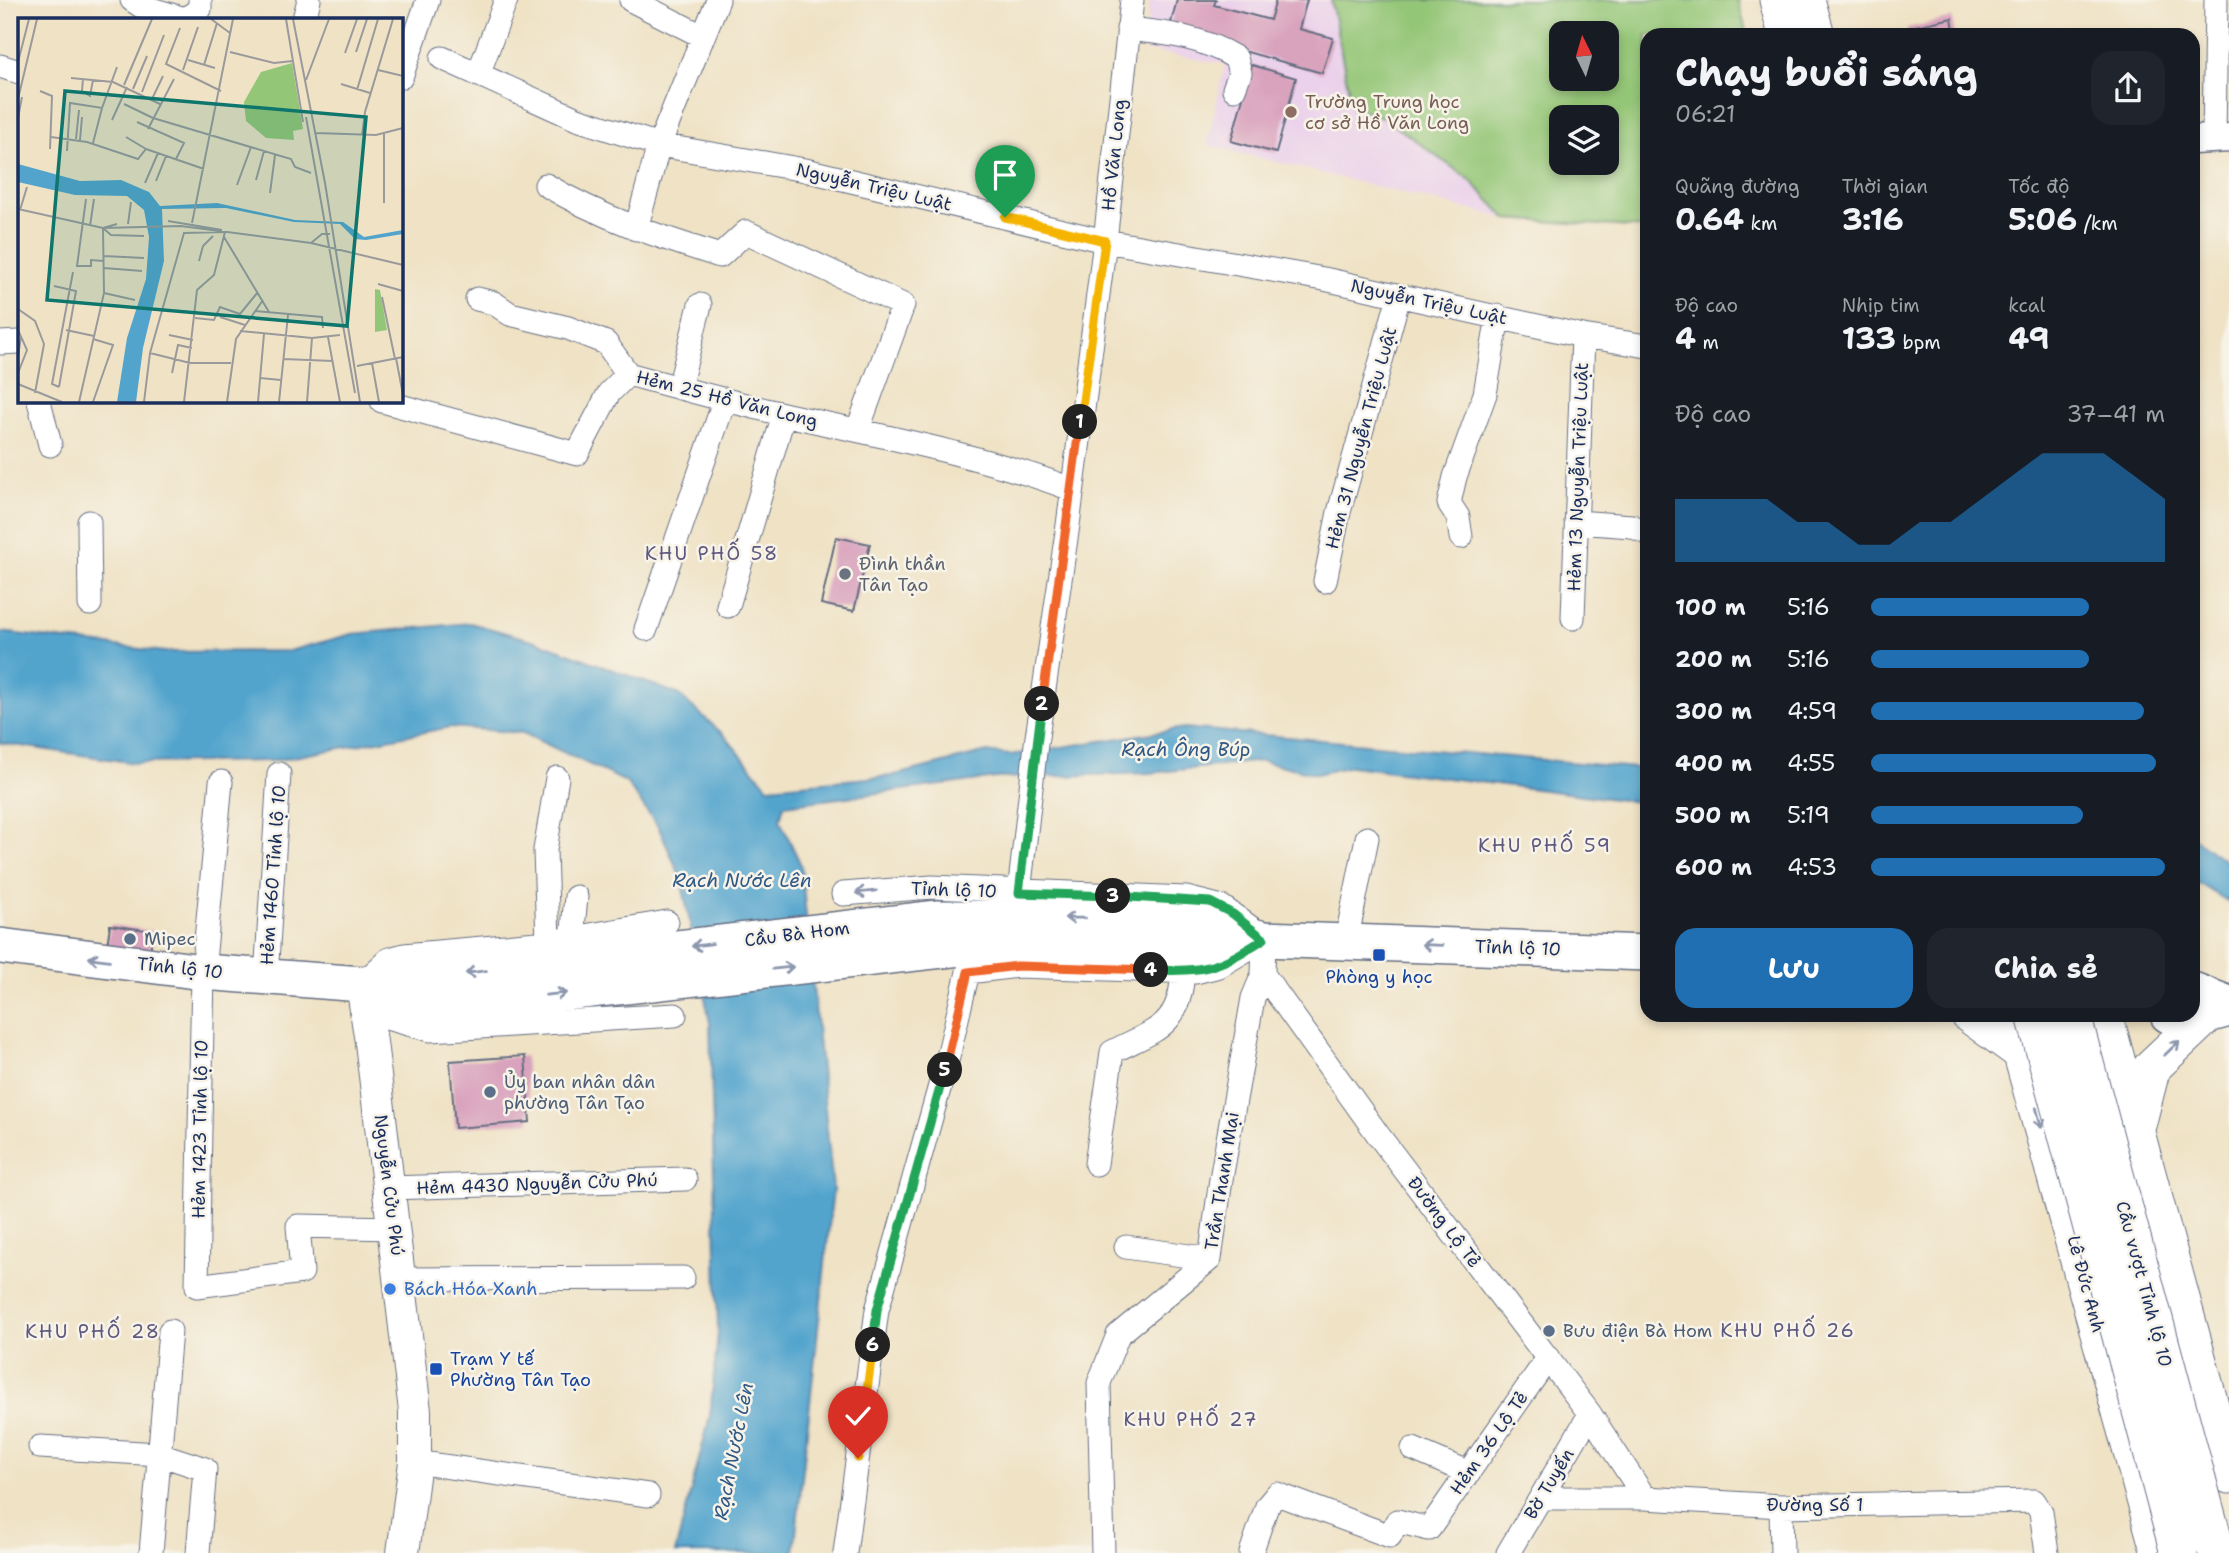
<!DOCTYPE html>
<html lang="vi">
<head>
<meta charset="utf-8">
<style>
	body { margin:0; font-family:"Shantell Sans",sans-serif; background:#20242c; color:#f1f3f6; height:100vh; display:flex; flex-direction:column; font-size:26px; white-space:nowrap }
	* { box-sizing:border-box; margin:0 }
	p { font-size:23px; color:#9ea1a6 }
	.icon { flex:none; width:38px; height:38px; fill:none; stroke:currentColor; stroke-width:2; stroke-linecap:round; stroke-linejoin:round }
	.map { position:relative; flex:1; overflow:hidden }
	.sheet { position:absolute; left:1640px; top:28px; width:560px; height:994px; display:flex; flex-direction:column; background:#171b24; border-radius:21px; box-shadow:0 4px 10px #0003 }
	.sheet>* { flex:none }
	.needle { width:46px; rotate:355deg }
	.fabs { position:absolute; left:1549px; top:21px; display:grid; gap:14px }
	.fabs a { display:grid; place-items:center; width:70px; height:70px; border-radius:14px; background:#171b24; box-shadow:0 4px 10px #0003; font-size:35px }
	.pin { position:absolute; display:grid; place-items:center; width:60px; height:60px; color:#fff; margin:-72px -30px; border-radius:50% 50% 50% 0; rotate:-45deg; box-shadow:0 0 7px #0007 }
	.pin .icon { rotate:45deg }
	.km { position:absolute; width:35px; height:35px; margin:-18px; border-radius:50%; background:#222; color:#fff; font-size:19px; line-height:35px; text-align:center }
	.round { display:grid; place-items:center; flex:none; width:74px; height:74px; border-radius:21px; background:#20242c }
	.overview { display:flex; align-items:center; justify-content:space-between; height:119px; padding:0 35px }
	h1 { font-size:38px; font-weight:700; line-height:52px }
	.figures { display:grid; grid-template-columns:repeat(3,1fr); gap:10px; height:119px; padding:7px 35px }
	.figures div { display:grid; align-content:center }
	.figures b { font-size:30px; font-weight:700 }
	.figures small { font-size:19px; font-weight:400 }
	.figures p { font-size:19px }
	.chart { height:196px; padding:14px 35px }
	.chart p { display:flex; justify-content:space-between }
	.chart svg { width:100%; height:126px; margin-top:7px; fill:#1f6fb2; opacity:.7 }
	.primary-button { display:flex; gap:14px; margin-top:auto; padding:14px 35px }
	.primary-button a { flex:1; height:80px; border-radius:21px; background:#1f6fb2; color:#fff; font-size:28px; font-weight:700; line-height:80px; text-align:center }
	.primary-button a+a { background:#20242c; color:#f1f3f6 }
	ul { padding:0 35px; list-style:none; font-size:23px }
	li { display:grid; grid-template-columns:112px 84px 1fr; align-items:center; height:52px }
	li i { height:18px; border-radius:9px; background:#1f6fb2 }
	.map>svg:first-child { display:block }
</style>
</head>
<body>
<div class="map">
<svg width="2229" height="1553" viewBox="0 0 2229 1553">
	<rect width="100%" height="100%" fill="#f7f3e8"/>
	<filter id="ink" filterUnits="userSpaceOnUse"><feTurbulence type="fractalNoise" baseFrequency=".0143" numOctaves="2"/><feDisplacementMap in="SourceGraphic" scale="14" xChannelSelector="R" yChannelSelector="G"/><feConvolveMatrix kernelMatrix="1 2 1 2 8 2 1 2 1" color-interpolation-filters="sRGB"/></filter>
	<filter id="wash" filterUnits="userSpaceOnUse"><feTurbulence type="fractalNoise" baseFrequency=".00686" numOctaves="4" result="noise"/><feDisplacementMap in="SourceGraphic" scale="28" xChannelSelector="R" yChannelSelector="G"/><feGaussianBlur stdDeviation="1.57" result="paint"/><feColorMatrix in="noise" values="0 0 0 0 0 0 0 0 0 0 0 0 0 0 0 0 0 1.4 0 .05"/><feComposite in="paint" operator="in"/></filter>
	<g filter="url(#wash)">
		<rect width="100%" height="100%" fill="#efe2c5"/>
		<path fill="#ebd1eb" d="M1150,0H1331L1352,107L1383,117L1470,180L1507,219L1207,145L1225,64L1144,50Z"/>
		<path fill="#94c677" stroke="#587a6a" stroke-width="2" fill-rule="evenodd" d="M1331,0H1738L1747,35H1647V228L1507,219L1470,180L1383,117L1352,108ZM1561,33H1606V79H1561ZM1561,117H1606V163H1561Z"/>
		<path fill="#53a4cd" stroke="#376a96" stroke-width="2" d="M470,623L536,641L678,694L724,735L768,787L891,776L987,752L1010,755L1185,728L1647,769V803L1351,766L1317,774L1261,761L1151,773L997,778L784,805L780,820L801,865L833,1189L794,1553H675L710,1416L718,1332L710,1023L681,878L659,828L626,782L523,733L451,727L273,761L135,763L0,743V632L165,652L289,651L352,634Z
			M2193,837L2229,864V902L2193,880Z"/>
		<g id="blocks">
			<path fill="#d9a3bd" d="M1177,0H1216L1214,5L1270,20L1276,0H1307L1299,29L1333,38L1322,73L1169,30Z
				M1952,18L1955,35H1909L1907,28Z
				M1252,65L1296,78L1276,153L1231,141Z
				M836,537L870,544L854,611L821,604Z
				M110,925L153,931L150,952L107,946Z
				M525,1056L530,1122L455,1128L450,1061Z"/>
		</g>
	</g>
	<g filter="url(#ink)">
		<use href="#blocks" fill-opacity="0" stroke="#656e82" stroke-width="2"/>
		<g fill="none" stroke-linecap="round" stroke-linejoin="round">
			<g stroke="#656e82" stroke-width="25">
				<path id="minor" d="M132,0L141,6L185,19L200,9V0
					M631,0L702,36
					M304,19L309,0
					M1128,29C1167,33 1202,37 1236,58L1240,73L1234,89
					M442,58L577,119L659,145L805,170L1105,241L1324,279L1583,336L1647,346
					M0,66L19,72
					M478,75L506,0
					M401,77L428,0
					M2214,139L2216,0
					M546,185C601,218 660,237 720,256L746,232L903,305L858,429
					M636,229L659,145L718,0
					M477,299L494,303L510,314L568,328L606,343L628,374
					M0,343L19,342
					M679,388L700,305
					M39,401L50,445
					M382,401L577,454L609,393L628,374C679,388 731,402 783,414C879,436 979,454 1071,489
					M89,522L90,604
					M1576,522L1632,526L1647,533
					M1461,537L1458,517L1449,503L1455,477L1485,394L1498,316
					M1325,581L1339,512L1399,296
					M728,606L784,414
					M1573,618L1583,336
					M646,629L725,399
					M221,782L203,972L197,1286L302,1272L298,1226L394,1228
					M1019,893L1036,744L1068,525L1105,241L1132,0
					M843,894L932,887L1186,898L1222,907L1254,930
					M667,922L548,942L404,955L389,959L362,984L375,1005L390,1019L430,1030L675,1015
					M572,939L576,897
					M1264,939L1263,974L1379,1136L1590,1414L1645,1498
					M548,942L545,850L557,778
					M1346,942L1367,838
					M266,977L279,774
					M1096,1164L1112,1052C1156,1029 1180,1028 1183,971
					M389,1188L685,1179
					M1126,1247L1210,1259
					M400,1279L683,1278
					M40,1447L159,1454L205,1469L198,1553
					M1413,1449L1469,1473
					M415,1462L648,1495
					M1541,1498H1645L1781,1506L2034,1501L2041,1512L2047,1553
					M1781,1506L1782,1553
					M151,1553L170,1331
					M845,1553L877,1310L948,1057L968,972L1018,966L1195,972L1219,966L1246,950
					M1103,1553L1099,1383L1118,1335L1210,1259L1221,1179L1253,998L1263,974
					M1251,1553L1267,1506L1277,1494L1390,1536L1397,1521L1429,1529L1548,1358
					M1508,1553L1590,1414"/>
			</g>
			<g stroke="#656e82" stroke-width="31">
				<path id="tertiary" d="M2193,140L2229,138"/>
			</g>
			<g stroke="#656e82" stroke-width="34">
				<path id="secondary" d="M362,984L371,1042L415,1411V1462L403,1553"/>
			</g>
			<g stroke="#656e82" stroke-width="38">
				<path id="primary" d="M0,946L203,972L362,984L938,918L1192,920L1264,939L1647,953
					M362,984L416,1010L969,947L1193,953L1257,940
					M2193,990L2229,1004
					M2168,1015H2207L2229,1009"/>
			</g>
			<g stroke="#656e82" stroke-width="39">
				<path id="trunk" d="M1778,0L1787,35
					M1806,0L1816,35
					M1970,1015L2021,1052
					M2011,1015L2160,1553
					M2104,1015L2229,1475
					M2136,1129L2152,1067L2207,1015"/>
			</g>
			<use href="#minor" stroke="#fff" stroke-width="23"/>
			<use href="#tertiary" stroke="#fff" stroke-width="28"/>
			<use href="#secondary" stroke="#fff" stroke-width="32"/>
			<use href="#primary" stroke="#fff" stroke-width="35"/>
			<use href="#trunk" stroke="#fff" stroke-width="37"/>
			<g stroke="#656e82" stroke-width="39" stroke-linecap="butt">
				<path id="trunk-bridge" d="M2035,1015L2179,1553
					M2072,1015L2217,1553"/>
			</g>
			<use href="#trunk-bridge" stroke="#fff" stroke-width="37"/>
		</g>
		<defs><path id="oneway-shaft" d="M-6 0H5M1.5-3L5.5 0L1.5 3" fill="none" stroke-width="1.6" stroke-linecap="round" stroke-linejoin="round" transform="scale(1.75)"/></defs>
		<g stroke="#8d97ae">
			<use href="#oneway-shaft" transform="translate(866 892) rotate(174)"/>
			<use href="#oneway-shaft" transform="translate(1075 918) rotate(-179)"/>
			<use href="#oneway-shaft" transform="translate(702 945) rotate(173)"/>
			<use href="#oneway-shaft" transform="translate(1432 945) rotate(-178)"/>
			<use href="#oneway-shaft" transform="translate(99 959) rotate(-173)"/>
			<use href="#oneway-shaft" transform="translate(783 968) rotate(-6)"/>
			<use href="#oneway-shaft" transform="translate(476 972) rotate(173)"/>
			<use href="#oneway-shaft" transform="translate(556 994) rotate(-6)"/>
			<use href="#oneway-shaft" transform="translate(2172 1048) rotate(-44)"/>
			<use href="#oneway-shaft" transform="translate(2039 1118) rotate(75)"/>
		</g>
	</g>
	<g fill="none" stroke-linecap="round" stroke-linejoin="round" filter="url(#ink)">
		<g stroke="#fff" stroke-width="14">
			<path id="split-1" d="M1005,217L1105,241L1080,422"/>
		</g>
		<g stroke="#fff" stroke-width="14">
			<path id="split-2" d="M1042,704L1080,422"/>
		</g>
		<g stroke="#fff" stroke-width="14">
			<path id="split-3" d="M1042,704L1019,893L1113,896"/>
		</g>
		<g stroke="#fff" stroke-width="14">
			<path id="split-4" d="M1113,896L1210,902L1233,914L1264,939C1218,968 1207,972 1151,970"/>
		</g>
		<g stroke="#fff" stroke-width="14">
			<path id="split-5" d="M945,1070L968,972L1018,966L1151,970"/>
		</g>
		<g stroke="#fff" stroke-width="14">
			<path id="split-6" d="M873,1345L877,1310L945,1070"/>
		</g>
		<g stroke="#fff" stroke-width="14">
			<path id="split-7" d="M858,1458L873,1345"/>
		</g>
		<use href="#split-1" stroke="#f5b400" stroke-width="9"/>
		<use href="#split-2" stroke="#f0652b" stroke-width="9"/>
		<use href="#split-3" stroke="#22a559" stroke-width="9"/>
		<use href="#split-4" stroke="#22a559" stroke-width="9"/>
		<use href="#split-5" stroke="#f0652b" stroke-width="9"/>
		<use href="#split-6" stroke="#22a559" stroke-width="9"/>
		<use href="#split-7" stroke="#f5b400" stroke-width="9"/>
	</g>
	<circle fill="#8d6e63" stroke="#f7f3e8" stroke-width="2.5" cx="1291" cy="112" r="7"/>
	<circle fill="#6b7280" stroke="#f7f3e8" stroke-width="2.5" cx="845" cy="574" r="7"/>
	<g fill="#5c6f8a" stroke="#f7f3e8" stroke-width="2.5">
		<circle cx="130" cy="939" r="7"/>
		<circle cx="490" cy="1092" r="7"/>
		<circle cx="1549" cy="1331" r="7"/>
	</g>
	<g fill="#1a4fb4" stroke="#f7f3e8" stroke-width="2.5">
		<rect x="1372" y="948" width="14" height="14" rx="3.5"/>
		<rect x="429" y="1362" width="14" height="14" rx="3.5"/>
	</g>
	<circle fill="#3f7fe0" stroke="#f7f3e8" stroke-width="2.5" cx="390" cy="1289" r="7"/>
	<g text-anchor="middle" stroke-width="5" stroke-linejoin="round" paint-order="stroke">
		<g font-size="18" fill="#785e54" stroke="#f7f3e8" text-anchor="start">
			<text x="1305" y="108">Trường Trung học<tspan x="1305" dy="21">cơ sở Hồ Văn Long</tspan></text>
		</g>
		<g font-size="18" fill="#1b2f5e" stroke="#f7f3e8">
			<text transform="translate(1114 155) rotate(-84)" y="6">Hồ Văn Long</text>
			<text transform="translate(874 187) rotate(13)" y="6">Nguyễn Triệu Luật</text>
			<text transform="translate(1429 302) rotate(12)" y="6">Nguyễn Triệu Luật</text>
			<text transform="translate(727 399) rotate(14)" y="6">Hẻm 25 Hồ Văn Long</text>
			<text transform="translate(1361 438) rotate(-75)" y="6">Hẻm 31 Nguyễn Triệu Luật</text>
			<text transform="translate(1578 477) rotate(-88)" y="6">Hẻm 13 Nguyễn Triệu Luật</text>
			<text transform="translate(273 875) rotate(-86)" y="6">Hẻm 1460 Tỉnh lộ 10</text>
			<text transform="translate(954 890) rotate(2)" y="6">Tỉnh lộ 10</text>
			<text transform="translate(797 934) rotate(-7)" y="6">Cầu Bà Hom</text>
			<text transform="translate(1518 948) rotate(2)" y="6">Tỉnh lộ 10</text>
			<text transform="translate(180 968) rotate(6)" y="6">Tỉnh lộ 10</text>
			<text transform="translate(200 1129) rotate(-89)" y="6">Hẻm 1423 Tỉnh lộ 10</text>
			<text transform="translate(1222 1181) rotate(-81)" y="6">Trần Thanh Mại</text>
			<text transform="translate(537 1184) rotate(-2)" y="6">Hẻm 4430 Nguyễn Cửu Phú</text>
			<text transform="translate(389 1185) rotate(83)" y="6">Nguyễn Cửu Phú</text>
			<text transform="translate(1444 1222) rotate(53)" y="6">Đường Lộ Tẻ</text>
			<text transform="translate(2086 1284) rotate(75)" y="6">Lê Đức Anh</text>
			<text transform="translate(2144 1284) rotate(75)" y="6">Cầu vượt Tỉnh lộ 10</text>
			<text transform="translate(1489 1443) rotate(-55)" y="6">Hẻm 36 Lộ Tẻ</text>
			<text transform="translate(1549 1484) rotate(-59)" y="6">Bờ Tuyến</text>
			<text x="1815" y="1511">Đường Số 1</text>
		</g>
		<g font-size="18" fill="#5b616d" stroke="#f7f3e8" text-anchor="start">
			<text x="859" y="570">Đình thần<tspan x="859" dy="21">Tân Tạo</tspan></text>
		</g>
		<g font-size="18" fill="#4e5e75" stroke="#f7f3e8" text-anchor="start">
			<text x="144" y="945">Mipec</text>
			<text x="504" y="1088">Ủy ban nhân dân<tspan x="504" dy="21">phường Tân Tạo</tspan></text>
			<text x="1563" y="1337">Bưu điện Bà Hom</text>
		</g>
		<g font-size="18" fill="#164399" stroke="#f7f3e8">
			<text x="1379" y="983">Phòng y học</text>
			<text x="450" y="1365" text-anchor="start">Trạm Y tế<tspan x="450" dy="21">Phường Tân Tạo</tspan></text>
		</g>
		<g font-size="18" fill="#366cbe" stroke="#f7f3e8" text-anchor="start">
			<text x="404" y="1295">Bách Hóa Xanh</text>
		</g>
		<g font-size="19" letter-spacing="2" fill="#5e587f" stroke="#f7f3e8">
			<text x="712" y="560">KHU PHỐ 58</text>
			<text x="1545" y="852">KHU PHỐ 59</text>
			<text x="1788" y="1337">KHU PHỐ 26</text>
			<text x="93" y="1338">KHU PHỐ 28</text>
			<text x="1191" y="1426">KHU PHỐ 27</text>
		</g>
		<g font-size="19" font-style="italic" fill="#2f5885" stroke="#f7f3e8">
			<text x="1186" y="756">Rạch Ông Búp</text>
			<text x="742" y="887">Rạch Nước Lên</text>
			<text transform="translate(733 1451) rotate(-79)" y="7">Rạch Nước Lên</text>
		</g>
	</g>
	<g transform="translate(18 18)">
		<rect width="385" height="385" fill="#efe2c5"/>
		<path d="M274,45L285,111L275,113L276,122L248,120L228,103L226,84L243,54ZM357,271L362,272L369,312L357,314Z" fill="#94c677"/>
		<path d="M0,146L62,163L103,162L131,174L142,188L199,185L277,202L325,204L346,219L385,212V216L348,222L337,221L322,206L276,204L208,190L144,191L146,243L125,330L118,384H99L109,320L128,261L131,219L126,192L109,178L57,177L0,164Z" fill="#53a4cd"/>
		<path fill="none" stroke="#9a9a9c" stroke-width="2" d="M193,1L212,15M268,1L285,104M275,1L307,165L342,384M162,10L148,46L203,73M212,34L256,45L275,43M338,34L349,1M327,35L339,1M170,42L197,50M0,44L11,1M186,47L199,5M165,52L180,9M360,52L385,58M53,60L95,64L142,86M65,61L64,73L72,78L75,62M288,62L311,1M323,66L352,75M106,67L134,1M115,71L129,38M339,72L360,1M22,73L34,78L32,131M124,74L146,17M0,81L19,1M134,81L145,58M106,86L135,100L273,141L277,149L293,155M288,99L337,375M0,100L4,79M94,102L109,69M119,104L166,125L158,141M130,111L156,61M298,115L358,117L385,110M366,116V185M344,118L347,94L375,1M33,119L69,124L120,141L128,131L186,151M108,119L128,131M58,121L61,92M62,122L64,99M75,125L84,90M49,133L52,85L84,90L99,49M238,162L246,133M138,163L148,138M127,165L140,135M219,167L233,129M252,175L257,137M68,181L59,248H73V242L86,243M0,191L85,210L163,208L293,225L385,247M2,192L9,169M150,203L204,212M174,205L215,1M99,206L85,210L93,217L126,218M110,206L113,184M72,208L76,181M206,219L251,294M293,225L304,216H312M86,238L126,240M181,243L185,228L195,218M86,250L124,253M360,266L385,273M36,268L58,273L41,369M86,275L117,282M364,279L377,341M0,291L17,303L26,326L17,375M237,293L304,299L305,310M202,299L227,307M177,300L196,302L202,289L222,296L240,274M0,312L9,332L0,355M48,312L76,318M222,313L294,320L322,317M151,317L175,322M310,319L322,384M132,335L172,345H213M0,339L3,318M378,340L385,377M266,341L315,343M354,345L361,384M339,348L385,339M154,355L160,327L174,330M242,360L263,362M0,366L44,384M41,369L34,366L55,254M61,384L86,275L85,210M75,384L95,327L75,321M126,384L132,335L166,215L207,214M166,384L179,272L196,257L207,214M209,384L218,321L245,282M240,384L246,316M261,384L270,297M289,384L294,320"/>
		<path fill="#0f766e" fill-opacity="0.15" stroke="#0f766e" stroke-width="3.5" d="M47,73L348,99L329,308L29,282Z"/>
		<rect width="385" height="385" fill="none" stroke="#1b2f5e" stroke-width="3.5"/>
	</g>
</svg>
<div class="fabs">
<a><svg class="needle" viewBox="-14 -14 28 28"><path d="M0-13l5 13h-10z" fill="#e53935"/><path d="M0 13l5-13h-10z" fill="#9ea1a6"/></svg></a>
<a><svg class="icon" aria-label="layers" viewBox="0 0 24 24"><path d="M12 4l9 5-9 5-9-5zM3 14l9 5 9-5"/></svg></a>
</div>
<div class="pin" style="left:1005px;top:217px;background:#1e9e55"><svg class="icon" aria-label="arrive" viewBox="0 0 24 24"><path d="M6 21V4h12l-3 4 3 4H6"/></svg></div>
<div class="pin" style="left:858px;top:1458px;background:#d93025"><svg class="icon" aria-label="check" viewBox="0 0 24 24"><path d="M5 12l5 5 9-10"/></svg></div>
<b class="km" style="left:1080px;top:422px">1</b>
<b class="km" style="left:1042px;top:704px">2</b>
<b class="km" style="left:1113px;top:896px">3</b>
<b class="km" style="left:1151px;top:970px">4</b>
<b class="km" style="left:945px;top:1070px">5</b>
<b class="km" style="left:873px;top:1345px">6</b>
<section class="sheet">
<div class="overview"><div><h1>Chạy buổi sáng</h1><p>06:21</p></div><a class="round"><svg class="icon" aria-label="share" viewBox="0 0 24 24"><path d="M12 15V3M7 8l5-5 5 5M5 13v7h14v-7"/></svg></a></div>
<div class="figures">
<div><p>Quãng đường</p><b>0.64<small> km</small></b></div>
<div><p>Thời gian</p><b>3:16</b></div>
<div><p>Tốc độ</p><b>5:06<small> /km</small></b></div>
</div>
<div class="figures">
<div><p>Độ cao</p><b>4<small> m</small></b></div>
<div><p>Nhịp tim</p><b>133<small> bpm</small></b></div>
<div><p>kcal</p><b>49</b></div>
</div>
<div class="chart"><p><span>Độ cao</span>37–41 m</p>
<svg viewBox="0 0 160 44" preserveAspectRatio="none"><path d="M0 44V22L10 22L20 22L30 22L40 30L50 30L60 38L70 38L80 30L90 30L100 22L110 14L120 6L130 6L140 6L150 14L160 22V44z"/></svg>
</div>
<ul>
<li><b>100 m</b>5:16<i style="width:74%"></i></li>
<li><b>200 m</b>5:16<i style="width:74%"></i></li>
<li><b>300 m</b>4:59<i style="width:93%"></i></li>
<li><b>400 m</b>4:55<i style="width:97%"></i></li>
<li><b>500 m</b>5:19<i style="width:72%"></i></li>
<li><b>600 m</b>4:53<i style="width:100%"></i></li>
</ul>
<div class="primary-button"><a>Lưu</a><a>Chia sẻ</a></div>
</section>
</div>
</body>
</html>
